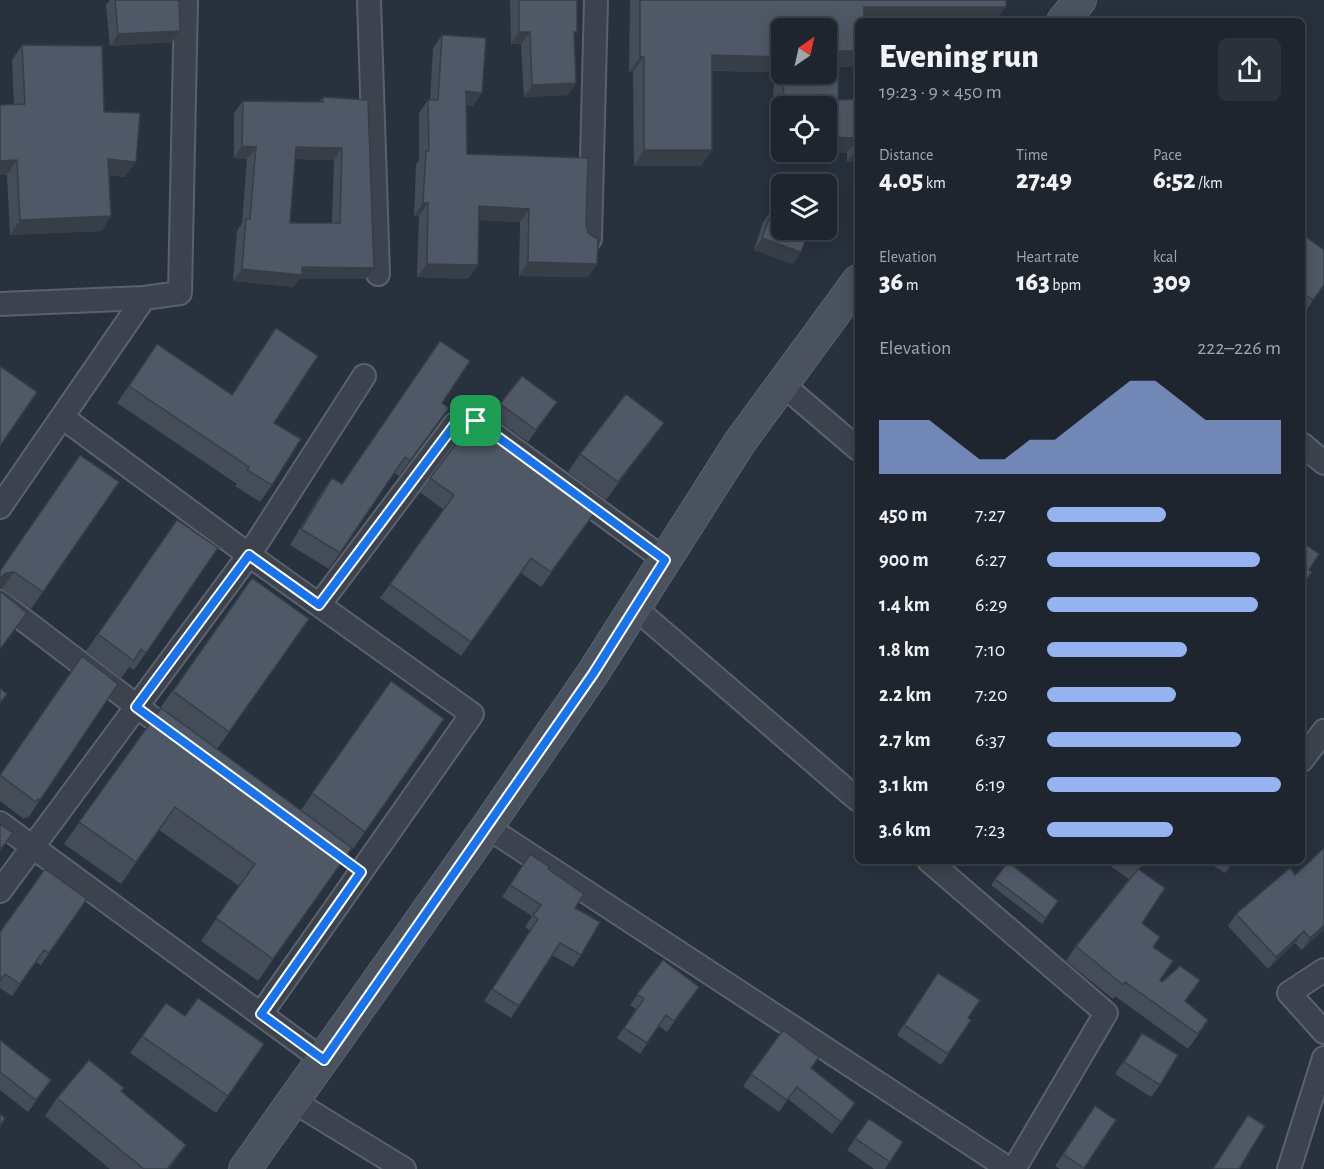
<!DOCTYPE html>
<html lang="en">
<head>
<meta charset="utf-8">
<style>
	body { margin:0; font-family:"Alegreya Sans",sans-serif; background:#2b313a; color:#f1f3f6; height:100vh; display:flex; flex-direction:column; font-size:22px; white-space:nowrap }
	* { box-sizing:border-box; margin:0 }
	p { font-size:20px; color:#a1a5aa }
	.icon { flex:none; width:33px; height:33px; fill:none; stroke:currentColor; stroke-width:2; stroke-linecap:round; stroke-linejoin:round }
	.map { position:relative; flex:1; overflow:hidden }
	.details { position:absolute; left:855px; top:18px; width:450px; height:846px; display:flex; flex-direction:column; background:#1e252e; border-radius:9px; box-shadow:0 3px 15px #0003,0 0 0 2px #3c424a }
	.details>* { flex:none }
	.needle { width:39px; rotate:34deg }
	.fabs { position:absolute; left:771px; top:18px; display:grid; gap:12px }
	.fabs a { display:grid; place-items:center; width:66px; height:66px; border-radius:9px; background:#1e252e; box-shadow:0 3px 15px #0003,0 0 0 2px #3c424a; font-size:30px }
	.pin { position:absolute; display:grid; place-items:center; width:51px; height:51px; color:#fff; margin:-26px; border-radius:12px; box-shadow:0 3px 9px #0006 }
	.round { display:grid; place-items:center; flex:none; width:63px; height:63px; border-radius:9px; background:#2b313a }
	.summary { display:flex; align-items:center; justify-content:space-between; height:102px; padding:0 24px }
	h1 { font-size:33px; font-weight:800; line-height:45px }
	.stats { display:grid; grid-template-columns:repeat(3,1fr); gap:9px; height:102px; padding:6px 24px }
	.stats div { display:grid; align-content:center }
	.stats b { font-size:26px; font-weight:800 }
	.stats small { font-size:16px; font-weight:400 }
	.stats p { font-size:16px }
	.chart { height:168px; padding:12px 24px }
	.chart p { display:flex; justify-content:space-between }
	.chart svg { width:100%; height:108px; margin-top:6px; fill:#95b2f1; opacity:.7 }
	ul { padding:0 24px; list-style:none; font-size:20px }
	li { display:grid; grid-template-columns:96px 72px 1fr; align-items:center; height:45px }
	li i { height:15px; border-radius:8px; background:#95b2f1 }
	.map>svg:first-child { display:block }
</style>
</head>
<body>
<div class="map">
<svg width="1324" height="1169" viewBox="0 0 1324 1169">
	<rect width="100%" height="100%" fill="#28313e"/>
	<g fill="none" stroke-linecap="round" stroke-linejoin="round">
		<g stroke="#5a616c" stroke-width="26">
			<path id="minor" d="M369,0L378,274
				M590,239L596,0
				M0,304L144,298L180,293L186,0
				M782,384L858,449
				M62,417L249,555L364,376
				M1302,444L1324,463
				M0,507L144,298
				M0,602L176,736
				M319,605L455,424L464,419L476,421L665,560
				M635,608L858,800
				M1302,760L1324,731
				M0,823L323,1060
				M487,827L1009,1169
				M929,861L1106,1013L1014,1169
				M0,891L249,555L472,714L261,1014
				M1324,970L1289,993L1324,1032
				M293,1101L404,1169
				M1289,1169L1324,1058"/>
		</g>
		<g stroke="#5a616c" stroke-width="34">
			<path id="secondary" d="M1063,21L1080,0
				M245,1169L487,827L593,673L740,442L858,281"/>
		</g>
		<use href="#minor" stroke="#3c434e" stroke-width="22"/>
		<use href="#secondary" stroke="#4a5260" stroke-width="32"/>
	</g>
	<path fill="#444c58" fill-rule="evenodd" d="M110,0H179L180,31L172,42L110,46L106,5Z
		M510,0H577L574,37L576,83L568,95L524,97L521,44H511Z
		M630,0H1006L858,21V59L852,67H839L838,100L858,99V162H847V153L772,152L774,72L712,71L701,166H634L633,72H629ZM782,28L826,74H782ZM782,106H826L782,152Z
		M442,35L473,106L467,105V154L586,225L597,264L588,277L519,276L520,222L478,220V265L468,279L417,277L419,216H414L416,165L419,160V113L428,100H430L433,48Z
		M22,45L104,112L125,177L109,175L111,216L101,231L10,235L7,175L14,105L12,60Z
		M323,97L368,100L374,268L366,279H299L293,287L233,281L237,231L242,223L247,159L234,158V113L243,101L319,102ZM295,159L334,160L332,223H290Z
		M772,210L793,264L754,250L763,222Z
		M1302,234L1324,285L1305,312L1302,310Z
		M276,328L274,423L272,485L260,502L235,486L237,484L117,403L157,344L232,394Z
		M557,402L528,442L492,416L500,404Z
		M442,403L449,408L399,476L394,473L329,569L290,545L321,493L332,478L342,484Z
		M664,423L606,500L568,472L580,454Z
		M479,432L518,455L559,483L599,507L541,587L521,573L461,656L380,598L444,510L420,492L430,478Z
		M119,482L31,609L2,589L0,570Z
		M177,520L218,548L134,670L129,667L121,679L86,651Z
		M252,578L309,619L217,749L301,810L391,681L444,719L353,849L351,848L258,981L201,941L239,886L159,830L121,884L64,844Z
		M82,656L40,800L28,818L26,817L24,819L0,801V776Z
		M530,854L548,869L575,908L581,955L573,967L552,955L511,1018L484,1001L530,930L525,927L532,916L502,897Z
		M1103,861H1145L1139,869L1142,923L1160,937L1154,947L1160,980L1185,1001L1198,1035L1188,1049L1115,996L1113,999L1066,961L1076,946L1129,879Z
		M1206,861H1234L1225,873Z
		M1008,862L1058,901L1042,924L991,885Z
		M1295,875L1324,929L1302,950L1295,943L1268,969L1228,926L1236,914Z
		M87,899L41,965L36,962L12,996L0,988V932Z
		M663,960L699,987L667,1032L659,1026L640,1054L617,1038L636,1009L630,1005Z
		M938,973L968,1018L971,1020L941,1065L897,1035Z
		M166,1003L185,1016L264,1044L216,1113L130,1053Z
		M783,1030L811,1068L855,1103L832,1134L788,1099L779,1112L743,1086Z
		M1142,1033L1160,1085L1151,1097L1115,1074Z
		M0,1040L51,1080L28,1112L0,1090Z
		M121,1092L174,1163L169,1169H110L45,1116L57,1098Z
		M1095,1106L1116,1120L1084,1169H1060L1055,1166Z
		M869,1119L903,1142L885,1169H874L847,1150Z"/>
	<path fill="#373e47" d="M864,7H1006L996,21H858Z
		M180,31L172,42L110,46L118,34Z
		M519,32H530L521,44H511Z
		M839,51H858V59L852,67L828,66Z
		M712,55L782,57V61L774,72L701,70Z
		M640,57H644L633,72H629Z
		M576,83L568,95L524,97L532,85Z
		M466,91L482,93L473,106L457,105Z
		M826,137L858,138L847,153L772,152L782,138V152H826Z
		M242,146L256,147L247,159L234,158Z
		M296,147L342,148L334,160L287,159Z
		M858,147V162H847Z
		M644,150H712L701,166H634Z
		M108,159L136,162L125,177L98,174Z
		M17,160L7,175H0V161Z
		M423,203H428L419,216H414Z
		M479,206L529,209L520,222L469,219Z
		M111,216L101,231L10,235L20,220Z
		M762,238L801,252L793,264L754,250Z
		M528,262L597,264L588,277L519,276Z
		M427,264L478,265L468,279L417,277Z
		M302,267L374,268L366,279H299L293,287L233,281L242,269Z
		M449,408L438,424L399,476L410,461Z
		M664,423L651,440L606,500L618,482Z
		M14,572L2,589H0V579L6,573Z
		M1324,925V929L1302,950L1310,938Z
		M1304,931L1295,943L1268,969L1276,957Z
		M855,1103L847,1115L832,1134L841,1122Z
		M186,1145L174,1163L169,1169H167Z"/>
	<path fill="#4f5866" stroke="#373e47" stroke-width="1.5" fill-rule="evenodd" d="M115,0H179L180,31L118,34Z
		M519,0H577V32H574L576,83L532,85L530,32H519Z
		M640,0H1006V7H864V21H858V51H839L838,100L858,99V146V138L826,137V106H783L784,74H826V28H782V57L712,55V150H644V57H640Z
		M442,35L486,38L482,93L466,91L467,154L588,158L586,225L588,233L598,239L597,264L528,262L529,209L479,206L478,265L427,264L428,203H423L426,151H429L428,100H438Z
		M22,45L102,46L104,112L140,113L136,162L108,159L111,216L20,220L17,160L0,161V105L25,104Z
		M323,97L368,100L374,268L302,267V275L242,269L246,219H250L256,147L242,146L243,101L323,102ZM296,147L342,148L340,223H290Z
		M772,210L782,214V230H809L801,252L762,238Z
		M1302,234L1324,250V285L1313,300L1302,292Z
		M276,328L318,356L274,423L301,439L272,485L247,470L249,467L129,386L157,344L232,395Z
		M440,341L470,361L442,403L449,408L410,461L405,457L340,553L301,529L332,478L342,484Z
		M0,366L37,392L0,446Z
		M522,376L557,402L536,430L500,404Z
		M626,394L664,423L618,482L580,454Z
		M486,423L522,450L518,455L559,483L562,479L599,507L551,572L531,558L471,642L390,584L454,495L430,478L470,425L479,432Z
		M80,455L119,482L43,592L14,572L6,573L1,577L0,580V571Z
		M177,520L218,548L146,653L141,649L134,661L98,634Z
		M1302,542L1319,554L1309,570L1312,572L1302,586Z
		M252,578L309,619L229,732L173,691Z
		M0,591L27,613L0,649Z
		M82,656L118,684L40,800L38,799L36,802L0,775Z
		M391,681L444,719L365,832L312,793Z
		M0,688L7,694L0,703Z
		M161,708L352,848L273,959L216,918L255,864L175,807L136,862L79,822Z
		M1302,710L1307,713L1302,721Z
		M0,824L13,833L0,850Z
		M1324,848V925L1310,938L1304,931L1276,957L1236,914L1290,868L1295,875Z
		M530,854L550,867L548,869L584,894L575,908L600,922L581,955L560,943L519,1006L492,989L538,919L533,915L541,905L510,885Z
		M1137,861H1145L1142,864Z
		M1008,862L1058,901L1046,918L995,879Z
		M45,869L87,899L49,953L44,950L20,984L5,974L0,981V932Z
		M1138,869L1165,888L1142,923L1160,937L1153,947L1173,961L1160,980L1162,982L1180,966L1200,980L1185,1001L1208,1020L1198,1034L1125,982L1123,985L1076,946Z
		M663,960L699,987L674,1021L666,1015L647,1043L624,1028L644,999L637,994Z
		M938,973L980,1000L968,1018L971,1020L948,1054L904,1025Z
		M198,998L264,1044L228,1096L142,1036L166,1003L185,1016Z
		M783,1030L819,1057L811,1068L855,1103L841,1122L797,1087L787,1100L751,1074Z
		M1142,1033L1178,1055L1160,1085L1124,1062Z
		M0,1040L51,1080L36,1100L0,1072Z
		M89,1060L124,1088L121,1091L186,1145L167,1169H144L57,1098Z
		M1095,1106L1116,1120L1084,1168L1063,1154Z
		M0,1114L5,1118L0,1126Z
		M1248,1115L1265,1126L1239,1169H1213Z
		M869,1119L903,1142L890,1162L855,1138Z"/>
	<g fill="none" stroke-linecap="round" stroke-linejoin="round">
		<g stroke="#fff" stroke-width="12">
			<path id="route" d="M464,419L476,421L665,560L593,674L324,1060L261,1014L361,872L136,707L249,555L319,605L455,424Z"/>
		</g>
		<use href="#route" stroke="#1a73e8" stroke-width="8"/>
	</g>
</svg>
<div class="fabs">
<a><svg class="needle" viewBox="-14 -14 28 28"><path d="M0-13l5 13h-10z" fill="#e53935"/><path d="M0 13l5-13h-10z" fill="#a1a5aa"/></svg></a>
<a><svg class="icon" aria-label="locate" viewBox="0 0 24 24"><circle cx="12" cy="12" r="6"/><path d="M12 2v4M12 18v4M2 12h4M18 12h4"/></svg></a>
<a><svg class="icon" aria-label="layers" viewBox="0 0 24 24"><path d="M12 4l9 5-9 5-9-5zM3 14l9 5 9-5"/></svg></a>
</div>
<div class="pin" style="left:476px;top:421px;background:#1e9e55"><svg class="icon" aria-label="arrive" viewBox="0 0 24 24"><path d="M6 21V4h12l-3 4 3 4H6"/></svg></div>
<section class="details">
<div class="summary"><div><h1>Evening run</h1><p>19:23 · 9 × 450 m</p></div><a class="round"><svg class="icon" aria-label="share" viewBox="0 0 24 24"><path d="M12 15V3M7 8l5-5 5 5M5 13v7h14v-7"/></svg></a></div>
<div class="stats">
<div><p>Distance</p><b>4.05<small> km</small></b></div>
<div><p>Time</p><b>27:49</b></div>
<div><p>Pace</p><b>6:52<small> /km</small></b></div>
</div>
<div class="stats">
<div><p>Elevation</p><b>36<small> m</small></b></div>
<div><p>Heart rate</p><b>163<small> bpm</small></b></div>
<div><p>kcal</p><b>309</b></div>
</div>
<div class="chart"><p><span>Elevation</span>222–226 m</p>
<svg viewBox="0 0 160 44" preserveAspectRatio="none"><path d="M0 44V22L10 22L20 22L30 30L40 38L50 38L60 30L70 30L80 22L90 14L100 6L110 6L120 14L130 22L140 22L150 22L160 22V44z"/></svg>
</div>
<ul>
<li><b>450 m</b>7:27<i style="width:51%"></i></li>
<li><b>900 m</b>6:27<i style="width:91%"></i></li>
<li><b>1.4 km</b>6:29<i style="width:90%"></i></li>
<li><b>1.8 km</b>7:10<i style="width:60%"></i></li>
<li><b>2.2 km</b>7:20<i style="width:55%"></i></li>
<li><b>2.7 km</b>6:37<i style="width:83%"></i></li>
<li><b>3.1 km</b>6:19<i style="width:100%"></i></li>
<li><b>3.6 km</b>7:23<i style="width:54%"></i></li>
</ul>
</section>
</div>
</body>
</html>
